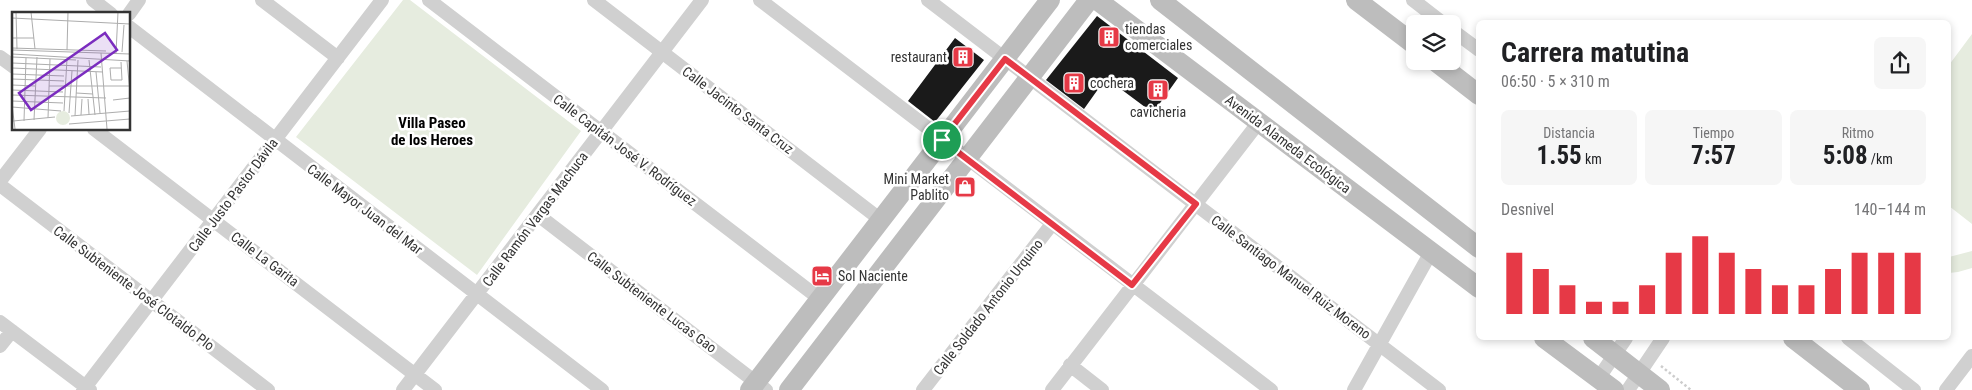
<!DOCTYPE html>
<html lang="es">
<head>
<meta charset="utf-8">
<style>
	body { margin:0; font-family:"Roboto Condensed",sans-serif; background:#f6f6f6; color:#202124; height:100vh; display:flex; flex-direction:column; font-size:19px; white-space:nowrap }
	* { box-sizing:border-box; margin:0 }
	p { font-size:16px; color:#757577 }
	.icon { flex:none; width:28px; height:28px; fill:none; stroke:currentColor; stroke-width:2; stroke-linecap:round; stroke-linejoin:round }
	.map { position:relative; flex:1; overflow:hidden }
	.details { position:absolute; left:1476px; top:20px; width:475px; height:320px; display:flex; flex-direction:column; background:#fff; border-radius:8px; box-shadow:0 2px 8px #0003 }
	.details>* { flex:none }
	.tools { position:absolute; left:1406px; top:15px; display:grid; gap:10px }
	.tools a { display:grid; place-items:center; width:55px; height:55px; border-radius:8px; background:#fff; box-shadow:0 2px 8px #0003; font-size:25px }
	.pin { position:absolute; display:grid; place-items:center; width:42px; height:42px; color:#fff; margin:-21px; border:2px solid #fff; border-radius:50%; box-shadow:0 1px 5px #0007 }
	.round { display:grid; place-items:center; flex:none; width:52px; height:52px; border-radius:8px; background:#f6f6f6 }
	.summary { display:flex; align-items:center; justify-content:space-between; height:85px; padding:0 25px }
	h1 { font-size:28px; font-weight:700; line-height:38px }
	.metrics { display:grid; grid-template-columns:repeat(3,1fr); gap:8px; height:85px; padding:5px 25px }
	.metrics div { display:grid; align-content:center; border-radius:8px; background:#f6f6f6; text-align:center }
	.metrics b { font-size:25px; font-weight:700 }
	.metrics small { font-size:14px; font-weight:400 }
	.metrics p { font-size:14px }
	.chart { height:140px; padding:10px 25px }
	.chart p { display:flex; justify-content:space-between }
	.chart svg { width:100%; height:90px; margin-top:5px; stroke:#e63946; stroke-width:6 }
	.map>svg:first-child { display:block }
</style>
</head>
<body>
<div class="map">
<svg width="1972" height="390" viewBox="0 0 1972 390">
	<rect width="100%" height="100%" fill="#fff"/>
	<path fill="#e6ecdf" d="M403,0H410L581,131L477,275L296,137Z
		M1972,34V224L1949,206V65Z
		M1972,251V268L1958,272L1949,273V257Z"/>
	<path fill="#1a1a1a" d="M1097,16L1178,78L1153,113L1106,78L1084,109L1046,80Z
		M955,38L984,60L935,122L908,101Z"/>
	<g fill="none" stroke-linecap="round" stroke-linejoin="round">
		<path stroke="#cdcdcd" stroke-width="2.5" stroke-dasharray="2.5 2.5" stroke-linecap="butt" d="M1661,366L1691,390"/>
		<path stroke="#d0d0d0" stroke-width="14" d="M93,0L111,14
			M262,0L338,58
			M429,0L820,299
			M594,0L881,220
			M760,0L1271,390
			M928,0L1439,390
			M1413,0L1444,24
			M129,14L139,0
			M129,27L602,390
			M1452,30L1479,50
			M0,57L14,67
			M94,129L435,390
			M0,181L40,129
			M0,185L268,390
			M538,215L766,390
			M0,322L90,390
			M1848,338L1914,390
			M0,346L12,331
			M1070,365L1102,390
			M1598,379L1626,338
			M83,390L382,0
			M403,390L702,0
			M923,390L1052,224
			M1052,390L1259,122
			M1354,390L1431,252
			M1628,390L1663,338
			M1946,390L1972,356"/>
		<path stroke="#bdbdbd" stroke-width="20" d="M1097,0L1479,288
			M1160,0L1479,248
			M1356,0L1415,45
			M1435,61L1479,95
			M1544,338L1614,390
			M1593,338L1660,390
			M1793,338L1860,390
			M750,390L1050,0
			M789,390L1089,0"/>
	</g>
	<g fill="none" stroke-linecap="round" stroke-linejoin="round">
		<g stroke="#fff" stroke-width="10">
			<path id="route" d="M1005,59L1196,204L1132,285L942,140Z"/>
		</g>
		<use href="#route" stroke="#e63946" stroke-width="6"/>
	</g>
	<defs>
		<g id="building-square" transform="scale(1.125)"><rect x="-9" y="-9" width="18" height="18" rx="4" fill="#e63946" stroke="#fff"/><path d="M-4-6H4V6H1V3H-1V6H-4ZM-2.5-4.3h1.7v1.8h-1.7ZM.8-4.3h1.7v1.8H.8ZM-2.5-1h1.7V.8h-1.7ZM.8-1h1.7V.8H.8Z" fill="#fff"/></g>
		<g id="shop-square" transform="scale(1.125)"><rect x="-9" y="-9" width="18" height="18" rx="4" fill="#e63946" stroke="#fff"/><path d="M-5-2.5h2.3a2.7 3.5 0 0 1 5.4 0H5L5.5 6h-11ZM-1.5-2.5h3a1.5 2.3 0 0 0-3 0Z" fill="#fff"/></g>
		<g id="hotel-square" transform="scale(1.125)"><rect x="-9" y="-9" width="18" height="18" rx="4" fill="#e63946" stroke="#fff"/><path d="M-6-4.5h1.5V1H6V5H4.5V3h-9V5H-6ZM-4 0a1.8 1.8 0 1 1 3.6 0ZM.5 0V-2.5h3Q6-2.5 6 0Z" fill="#fff"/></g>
	</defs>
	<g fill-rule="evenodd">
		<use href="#building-square" x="1109" y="37"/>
		<use href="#building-square" x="963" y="57"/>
		<use href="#building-square" x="1074" y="83"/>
		<use href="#building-square" x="1158" y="90"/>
		<use href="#shop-square" x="965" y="187"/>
		<use href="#hotel-square" x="822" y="276"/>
	</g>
	<g text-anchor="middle" stroke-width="5" stroke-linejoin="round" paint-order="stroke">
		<g font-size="14" fill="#333" stroke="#fff" text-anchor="start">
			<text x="1125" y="34">tiendas<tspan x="1125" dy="16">comerciales</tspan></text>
			<text x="947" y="62" text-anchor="end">restaurant</text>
			<text x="1090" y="88">cochera</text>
			<text x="1158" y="117" text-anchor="middle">cavicheria</text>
			<text x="949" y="184" text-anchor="end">Mini Market<tspan x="949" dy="16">Pablito</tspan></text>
			<text x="838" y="281">Sol Naciente</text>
		</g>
		<g font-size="14" fill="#333" stroke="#fff">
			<text transform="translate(738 110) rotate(37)" y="5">Calle Jacinto Santa Cruz</text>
			<text transform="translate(1288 144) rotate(37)" y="5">Avenida Alameda Ecológica</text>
			<text transform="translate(625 150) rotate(37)" y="5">Calle Capitán José V. Rodríguez</text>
			<text transform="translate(233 195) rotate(-53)" y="5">Calle Justo Pastor Dávila</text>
			<text transform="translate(365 209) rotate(37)" y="5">Calle Mayor Juan del Mar</text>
			<text transform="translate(535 219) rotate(-53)" y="5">Calle Ramón Vargas Machuca</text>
			<text transform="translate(265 259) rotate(37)" y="5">Calle La Garita</text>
			<text transform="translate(1291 277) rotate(37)" y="5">Calle Santiago Manuel Ruiz Moreno</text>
			<text transform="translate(134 288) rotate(37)" y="5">Calle Subteniente José Clotaldo Plo</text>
			<text transform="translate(652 302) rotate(37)" y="5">Calle Subteniente Lucas Gao</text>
			<text transform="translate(988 307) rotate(-52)" y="5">Calle Soldado Antonio Urquino</text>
		</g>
		<g font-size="15" font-weight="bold" fill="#000" stroke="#fff">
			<text x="432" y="128">Villa Paseo<tspan x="432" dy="17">de los Heroes</tspan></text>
		</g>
	</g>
	<g transform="translate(12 12)">
		<rect width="118" height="118" fill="#fff"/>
		<path d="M44 106a7 7 0 1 1 14 0a7 7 0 1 1-14 0Z" fill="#e6ecdf"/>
		<path fill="none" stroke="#adadad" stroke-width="1" d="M4,0L5,37M19,0L23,37M0,6L118,12M0,26H22M0,36L94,39M0,38L118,42M55,38L56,0M110,40L112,13M89,41L95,117M104,41L106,0M0,42L118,49M0,45L64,48M77,48L83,103M115,49L118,80M109,50L110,68H99L98,56H109M0,51L89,55M0,56L91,60M84,60L88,101M0,62L52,64M0,67L52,69M0,73L23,74M37,74H118M0,78L51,80M64,81L81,82M0,83L94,86M76,87L77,102M101,88L118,86M0,89L51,91M0,93L3,117M0,95L49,99M52,99L55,47M57,101L60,59M69,103L70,87M59,104L118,99M63,104L66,48M36,106L38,47M22,108L25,45M1,109L43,105M12,109L14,46M57,112L118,107"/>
		<path fill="#7b2cbf" fill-opacity="0.15" stroke="#7b2cbf" stroke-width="2.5" d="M93,21L105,38L19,98L7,81Z"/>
		<rect width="118" height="118" fill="none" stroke="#333" stroke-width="2.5"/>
	</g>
</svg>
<div class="tools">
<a><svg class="icon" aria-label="layers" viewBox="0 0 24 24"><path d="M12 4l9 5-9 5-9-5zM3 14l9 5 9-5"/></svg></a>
</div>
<div class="pin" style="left:942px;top:140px;background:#1e9e55"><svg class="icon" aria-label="arrive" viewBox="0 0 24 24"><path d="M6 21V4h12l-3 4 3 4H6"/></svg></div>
<section class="details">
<div class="summary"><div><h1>Carrera matutina</h1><p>06:50 · 5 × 310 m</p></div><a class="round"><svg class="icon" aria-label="share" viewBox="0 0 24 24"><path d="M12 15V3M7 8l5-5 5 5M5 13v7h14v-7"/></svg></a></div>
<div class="metrics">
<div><p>Distancia</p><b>1.55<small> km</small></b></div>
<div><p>Tiempo</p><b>7:57</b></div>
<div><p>Ritmo</p><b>5:08<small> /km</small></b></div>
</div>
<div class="chart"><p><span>Desnivel</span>140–144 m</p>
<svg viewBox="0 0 160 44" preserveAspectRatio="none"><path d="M5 44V14M15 44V22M25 44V30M35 44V38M45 44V38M55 44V30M65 44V14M75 44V6M85 44V14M95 44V22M105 44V30M115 44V30M125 44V22M135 44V14M145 44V14M155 44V14"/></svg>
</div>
</section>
</div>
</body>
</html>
